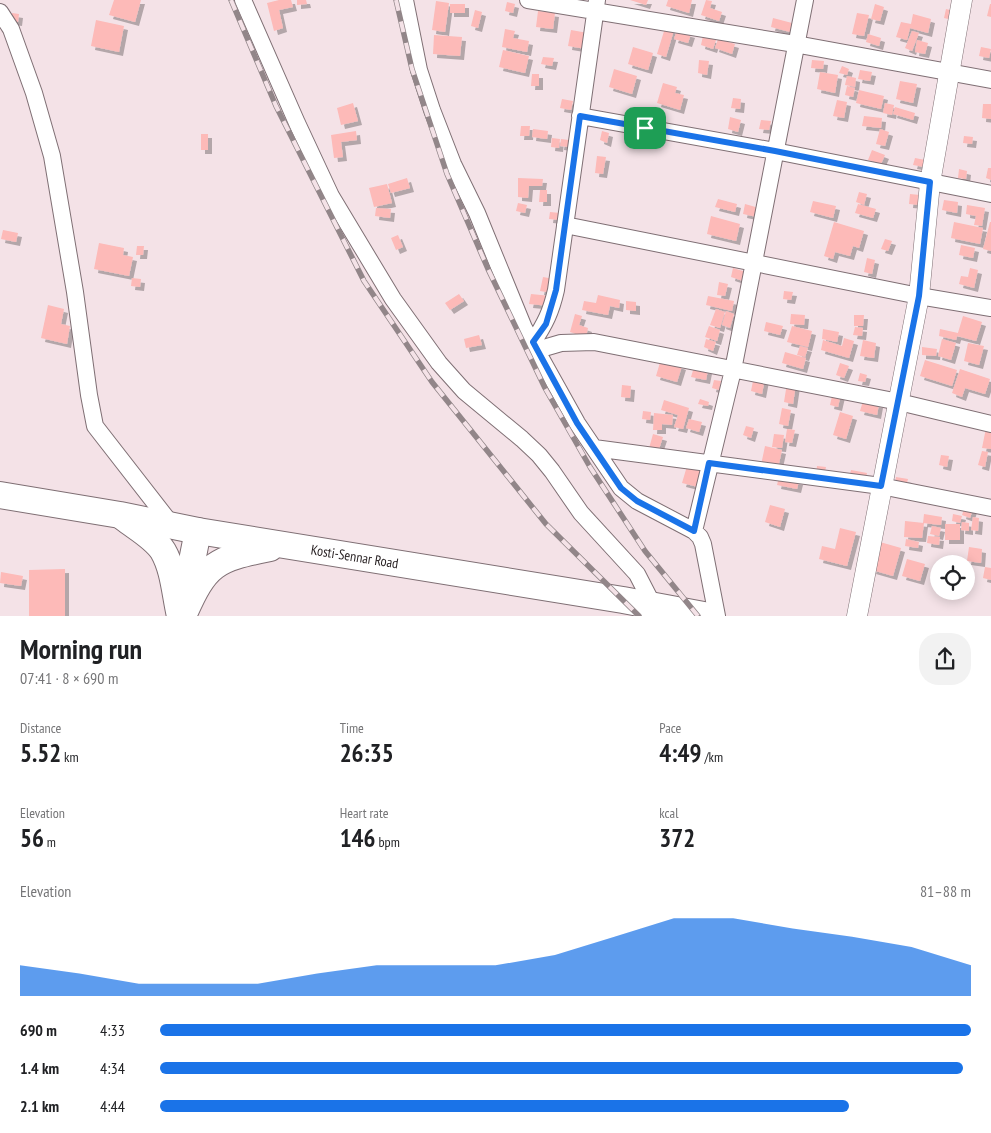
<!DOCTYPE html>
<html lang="en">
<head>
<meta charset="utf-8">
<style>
	body { margin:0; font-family:"PT Sans Narrow",sans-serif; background:#f2f2f2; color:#202124; height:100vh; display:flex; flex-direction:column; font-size:19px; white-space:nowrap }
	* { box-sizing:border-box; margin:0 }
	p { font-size:16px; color:#757577 }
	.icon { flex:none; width:28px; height:28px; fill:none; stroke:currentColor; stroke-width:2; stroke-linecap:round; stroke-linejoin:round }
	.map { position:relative; height:616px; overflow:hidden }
	.sheet { display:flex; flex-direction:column; background:#fff; flex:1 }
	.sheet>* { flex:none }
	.buttons { position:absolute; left:930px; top:555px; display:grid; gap:10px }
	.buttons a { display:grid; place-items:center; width:45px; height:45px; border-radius:50%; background:#fff; box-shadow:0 2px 12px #0003; font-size:25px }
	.pin { position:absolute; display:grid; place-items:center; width:42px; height:42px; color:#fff; margin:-21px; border-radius:10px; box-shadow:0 2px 8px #0006 }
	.round { display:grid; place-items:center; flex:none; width:52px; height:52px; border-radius:20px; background:#f2f2f2 }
	.headline { display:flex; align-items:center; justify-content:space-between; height:85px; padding:0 20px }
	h1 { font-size:28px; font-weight:700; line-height:38px }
	.stats { display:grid; grid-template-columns:repeat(3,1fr); gap:8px; height:85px; padding:5px 20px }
	.stats div { display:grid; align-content:center }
	.stats b { font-size:25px; font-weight:700 }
	.stats small { font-size:14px; font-weight:400 }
	.stats p { font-size:14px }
	.chart { height:140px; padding:10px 20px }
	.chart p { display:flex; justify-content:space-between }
	.chart svg { width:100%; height:90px; margin-top:5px; fill:#1a73e8; opacity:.7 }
	ul { padding:0 20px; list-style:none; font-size:16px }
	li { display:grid; grid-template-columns:80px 60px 1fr; align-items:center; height:38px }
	li i { height:12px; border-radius:6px; background:#1a73e8 }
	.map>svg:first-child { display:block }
</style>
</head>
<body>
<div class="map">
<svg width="991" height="616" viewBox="0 0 991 616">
	<defs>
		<filter id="shadow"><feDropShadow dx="4" dy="4" stdDeviation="0" flood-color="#0004"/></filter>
	</defs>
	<rect width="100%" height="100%" fill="#f4e2e7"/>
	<path fill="#fdbab8" filter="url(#shadow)" d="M114,0H141L135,22L109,15Z
		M279,0H291L293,7L279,10L283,28L274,31L267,3Z
		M297,0H306L307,4L297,5Z
		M630,0H648L646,5Z
		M668,0H692L689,13L666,6Z
		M706,0L712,1L710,8L722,12L719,21L701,15Z
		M436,1L449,3L445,32L432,30Z
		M507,2L515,4L513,13L505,11Z
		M450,4H465V13H450Z
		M875,4L884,7L880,21L871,19Z
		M990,4H991V17L987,16Z
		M946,9L954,11L952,20L944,18Z
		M475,10L482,12L478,28L471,26Z
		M538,11L555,13L553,29L536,27Z
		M12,13L19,14L18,22L11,21Z
		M857,13L869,15L864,36L852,34Z
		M913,14L931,19L928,33L910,28L907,40L896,37L901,22L911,24Z
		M773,18L792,23L790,32L771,27Z
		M96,20L124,26L119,52L91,46Z
		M665,28L674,30L666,57L657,54Z
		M505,29L515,31L513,38L529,41L527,52L502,47Z
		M571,30L588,33L586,49L568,46Z
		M677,30L691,34L688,43L674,39Z
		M912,31L919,33L912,51L905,48Z
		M868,34L881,38L879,46L866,42Z
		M434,35L462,37L460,56L433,54Z
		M703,36L716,40L713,49L701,45Z
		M718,39L735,44L732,54L715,48Z
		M917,40L928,43L925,54L915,52Z
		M633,47L653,53L648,70L628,64Z
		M981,47L991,49L989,58L979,56Z
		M503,50L529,56L525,73L499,67Z
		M543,57L554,58L552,66L541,64Z
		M699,60L709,61L707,75L698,73Z
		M812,60L824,61L823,69L811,68Z
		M842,66L849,69L847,75L839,73Z
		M614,69L637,76L632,94L609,87Z
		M860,70L872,72L870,81L858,79Z
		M820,72L838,75L835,93L817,89Z
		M532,74H539V86H531Z
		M847,76L856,78L855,87L845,85Z
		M900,81L917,84L913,103L896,99Z
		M663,83L677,87L675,93L684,95L680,110L657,103Z
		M847,86L855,88L853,97L845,95Z
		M859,90L884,96L881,109L856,103Z
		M733,98L741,99L740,109L731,108Z
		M562,99L573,101L571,110L560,108Z
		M837,100L847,102L844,118L833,116Z
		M353,103L358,121L341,125L337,108Z
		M885,103L894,105L892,115L883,113Z
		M983,104H991V119L982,118Z
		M895,107L915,113L913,120L893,114Z
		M864,116L882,118L881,128L862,126Z
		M730,117L741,120L738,132L728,129Z
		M761,120L771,121L769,130L759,129Z
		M521,126H530L529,136H520Z
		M533,129L548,131L547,139L532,137Z
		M880,129L889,132L885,146L876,144Z
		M356,131L357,140L341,142L343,157L334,158L331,135Z
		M602,131L609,133L607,143L600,140Z
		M201,134H208V150H201Z
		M964,136L973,137L972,144L963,143Z
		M552,138L560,139L559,148L551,147Z
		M561,139L569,140L568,147L560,146Z
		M872,150L885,155L881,164L868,160Z
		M597,156L606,157L603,174L595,173Z
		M915,158L925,160L924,167L913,165Z
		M988,168H991V180L986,178Z
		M959,169L967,171L966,179L958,178Z
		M407,178L410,188L391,193L388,184Z
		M518,178L543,179L542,186H529L528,198L518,197Z
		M387,184L392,203L374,207L369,188Z
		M540,190H547V202H539Z
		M859,192L867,194L864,205L856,202Z
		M910,194L920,195L919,205L909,204Z
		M718,199L737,204L735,212L715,207Z
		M944,200L958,202L957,213L942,210Z
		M813,201L836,206L833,218L810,212Z
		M518,203L527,205L525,213L516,211Z
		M745,204L759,208L757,217L743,214Z
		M858,204L876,209L873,218L855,213Z
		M967,205L985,208L982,226L974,225L976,216L966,214Z
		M376,208L391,209L390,218L375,216Z
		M550,212L560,213L559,220L549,219Z
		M711,216L740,224L736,241L707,234Z
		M834,222L864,231L859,248L853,246L850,256L835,252L833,259L824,256Z
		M954,222L983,228L980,244L951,238Z
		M990,222H991V251L983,249Z
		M3,230L18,233L16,242L1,239Z
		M398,235L403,247L396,250L391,238Z
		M885,239L892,241L888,251L881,249Z
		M99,243L124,248L123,255L133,257L129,276L94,269Z
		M961,245L975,248L973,258L959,255Z
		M137,246H144L143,255H136Z
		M867,258L875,260L872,274L864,272Z
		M733,268L746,272L743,281L731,277Z
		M970,268L978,270L974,288L959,284L961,276L968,277Z
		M543,277L554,279L552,293L540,291Z
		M132,278L141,279L140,287L131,286Z
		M719,282L728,284L725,296L717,295Z
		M784,291L793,292L791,300L783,299Z
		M459,294L464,301L450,310L445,303Z
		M531,294L551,296L550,306L529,304Z
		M598,295L620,300L619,308L610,306L608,315L582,310L584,301L596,303Z
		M708,296L734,301L732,311L706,305Z
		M626,301L636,302V311L626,310Z
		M48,305L64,309L61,324L70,326L67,344L41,338Z
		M716,309L725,312L720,328L710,325Z
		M726,311L734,314L730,328L722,325Z
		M575,314L582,316L579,325L588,328L586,337L570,332Z
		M791,314L805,315L804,325L790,324Z
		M854,315H864L863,326H854Z
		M963,316L982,322L976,341L957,336Z
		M766,322L783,326L780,335L764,331Z
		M709,326L720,330L717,341L705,337Z
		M792,326L812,331L808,347L787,342Z
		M855,327L863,328L862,336L853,335Z
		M823,329L839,332L837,342L822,339Z
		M940,329L958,333L956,340L939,336Z
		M479,335L482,345L466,348L464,339Z
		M844,338L854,341L849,358L821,350L823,340L842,346Z
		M706,339L716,342L713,351L704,347Z
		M942,339L956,343L951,360L938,356Z
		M863,340L876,343L874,358L860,356Z
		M968,343L984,346L979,365L964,361Z
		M800,346L808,348L805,357L797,355Z
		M922,347L937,349L936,356L922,355Z
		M785,352L806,358L803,369L782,363Z
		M661,359L682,366L677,382L656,376Z
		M925,360L957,370L952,386L920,376Z
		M840,363L849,366L844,378L836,375Z
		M694,367L708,370L706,380L691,377Z
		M960,369L990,379L985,394L965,388L962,397L952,393Z
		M860,373L867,375L865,382L858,381Z
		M754,376L765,378L762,394L751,391Z
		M714,380L721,381L719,390L712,388Z
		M787,383L796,384L793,404L784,402Z
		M622,385L631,386L630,398L621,397Z
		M833,392L841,394L838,407L830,405Z
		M700,399L709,402L708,406L698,404Z
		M664,400L689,408L683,429L674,427L678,415L661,410Z
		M863,401L879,404L877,415L860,411Z
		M782,408L791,410L788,426L779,424Z
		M643,411L651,412L650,420L642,419Z
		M840,412L853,416L846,439L833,435Z
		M654,413L673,415L672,425L662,424V430H653Z
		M689,419L702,422L699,432L686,428Z
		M746,426L754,428L751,438L743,435Z
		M986,428L991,429V449L982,448Z
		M787,429L795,430L792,443L785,442Z
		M653,434L663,437L657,455L648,452Z
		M774,434L784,435L782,448L772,447Z
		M765,446L782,450L778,468L761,465Z
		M982,451L988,452L985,467L978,465Z
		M941,455L949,456L947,467L939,465Z
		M687,466L703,471L698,487L682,483Z
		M817,466L826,467L824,476L816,475Z
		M851,470L867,473L865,481L849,478Z
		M779,477L799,481L797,489L777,485Z
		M896,477L908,479L906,487L895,485Z
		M770,505L785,509L780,527L765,522Z
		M965,506L973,509L970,518L962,515Z
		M924,514L942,517L941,525L923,523Z
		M953,514L962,516L960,523L952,521Z
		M973,517L979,518L978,531L971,530Z
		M905,521L924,523L922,538L904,537Z
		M962,522L969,523V531L961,530Z
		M945,524H960V540H945Z
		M932,526L941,528L939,536L930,534Z
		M840,528L856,532L847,566L819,559L822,546L835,549Z
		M928,536L940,537L939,545L927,543Z
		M906,539L919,542L918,548L905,546Z
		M880,542L901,548L893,576L872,570Z
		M969,547L982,549L981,563L967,561Z
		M907,559L925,564L920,581L902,576Z
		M985,567L991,568V580L983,578Z
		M65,569V616H29V570Z
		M1,572L23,576L21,586L0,583Z"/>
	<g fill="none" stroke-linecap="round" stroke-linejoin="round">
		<g stroke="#7f6f74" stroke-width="18">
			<path id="minor" d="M243,0L297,123L331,196L393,299L439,363L464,391L522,439L539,455L552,471L581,513L637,574L653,605
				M405,0L419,70L432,110L453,164L477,213L524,328L577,423L621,488L637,501L694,531L700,537L703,544L717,616
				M528,0L795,44L991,80
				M0,12L11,29L34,93L52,156L75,292L89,395L95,426L172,525
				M580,116L775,151L991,194
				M565,225L919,296L991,308
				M533,342C545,324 551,312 556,290L597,0
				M537,350L561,343L594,342L899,402L991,424
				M594,448L881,486L991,508
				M694,531L733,370L805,0"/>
		</g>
		<g stroke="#7f6f74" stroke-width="21">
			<path id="tertiary" d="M857,616L919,296L930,183L962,0"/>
		</g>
		<g stroke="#7f6f74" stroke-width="28">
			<g id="trunk">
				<path id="s1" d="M0,495L120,515L198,531L623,600L709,616"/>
				<path d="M124,518C137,528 155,538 163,551C174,570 175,595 180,616"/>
				<path d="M185,596L198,531"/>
				<path d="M183,616C206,563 215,559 270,548"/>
			</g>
		</g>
		<use href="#minor" stroke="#fff" stroke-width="16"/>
		<use href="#tertiary" stroke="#fff" stroke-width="20"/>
		<use href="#trunk" stroke="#fff" stroke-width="26"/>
		<g stroke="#928689" stroke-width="5.5">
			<path id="rail" d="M231,0L276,106L364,281L432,382L546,524L639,616
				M396,0L412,69L447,174L488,269L545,388L590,467L645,551L698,616"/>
		</g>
		<use href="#rail" stroke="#f4e2e7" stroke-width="4" stroke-dasharray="11" stroke-linecap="butt"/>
	</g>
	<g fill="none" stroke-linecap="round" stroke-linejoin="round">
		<g stroke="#fff" stroke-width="10">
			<path id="route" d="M580,116L775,151L930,182L919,296L881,486L709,463L694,531L637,501L621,488L577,423L533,342L546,324L556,290Z"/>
		</g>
		<use href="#route" stroke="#1a73e8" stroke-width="6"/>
	</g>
	<g text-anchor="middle" stroke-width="4" stroke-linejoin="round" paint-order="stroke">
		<g font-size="14" fill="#241d1f" stroke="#f4e2e7">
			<text dy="5" stroke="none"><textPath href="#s1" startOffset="360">Kosti-Sennar Road</textPath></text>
		</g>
	</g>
</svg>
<div class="buttons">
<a><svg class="icon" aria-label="locate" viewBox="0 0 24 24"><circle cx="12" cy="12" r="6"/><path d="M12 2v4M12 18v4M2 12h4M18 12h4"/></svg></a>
</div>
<div class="pin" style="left:645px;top:128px;background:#1e9e55"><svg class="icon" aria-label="arrive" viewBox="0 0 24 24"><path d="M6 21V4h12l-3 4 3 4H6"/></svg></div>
</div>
<section class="sheet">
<div class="headline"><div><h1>Morning run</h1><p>07:41 · 8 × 690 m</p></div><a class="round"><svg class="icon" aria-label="share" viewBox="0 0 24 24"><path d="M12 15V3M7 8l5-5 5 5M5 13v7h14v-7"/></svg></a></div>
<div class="stats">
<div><p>Distance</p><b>5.52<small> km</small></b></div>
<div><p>Time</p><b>26:35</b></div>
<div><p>Pace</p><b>4:49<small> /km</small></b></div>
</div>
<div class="stats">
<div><p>Elevation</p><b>56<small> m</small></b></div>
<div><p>Heart rate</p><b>146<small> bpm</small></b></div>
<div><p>kcal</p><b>372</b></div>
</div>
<div class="chart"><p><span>Elevation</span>81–88 m</p>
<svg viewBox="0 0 160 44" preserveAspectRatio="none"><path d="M0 44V29L10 33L20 38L30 38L40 38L50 33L60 29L70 29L80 29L90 24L100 15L110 6L120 6L130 11L140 15L150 20L160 29V44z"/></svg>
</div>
<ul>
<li><b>690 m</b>4:33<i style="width:100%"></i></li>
<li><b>1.4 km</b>4:34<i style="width:99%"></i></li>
<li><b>2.1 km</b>4:44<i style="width:85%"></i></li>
</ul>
</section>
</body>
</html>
